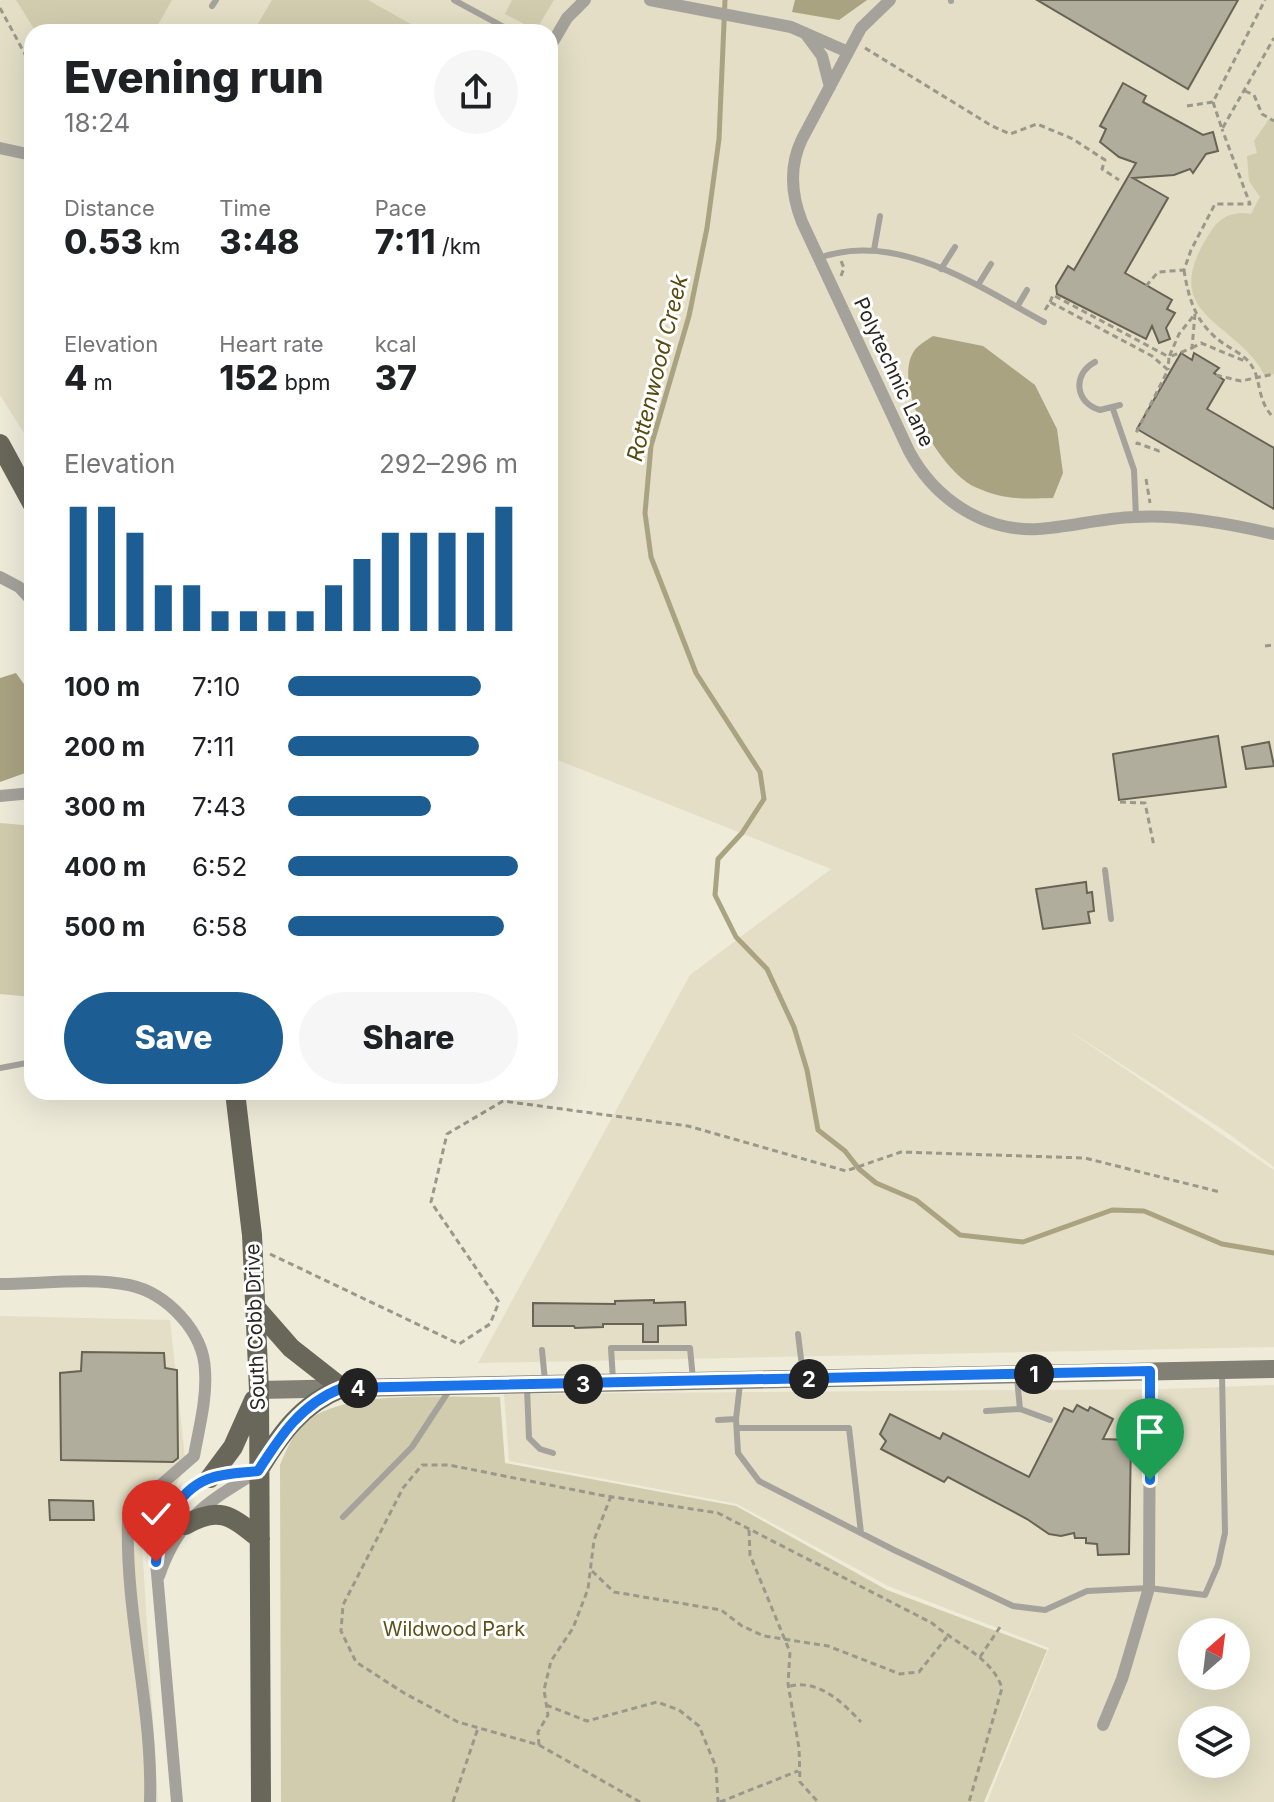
<!DOCTYPE html>
<html lang="en">
<head>
<meta charset="utf-8">
<style>
	body { margin:0; font-family:Inter,sans-serif; background:#f6f6f6; color:#202124; height:100vh; display:flex; flex-direction:column; font-size:30px; white-space:nowrap }
	* { box-sizing:border-box; margin:0 }
	p { font-size:26px; color:#757577 }
	.icon { flex:none; width:44px; height:44px; fill:none; stroke:currentColor; stroke-width:2; stroke-linecap:round; stroke-linejoin:round }
	.map { position:relative; flex:1; overflow:hidden }
	.side { position:absolute; left:24px; top:24px; width:534px; height:1076px; display:flex; flex-direction:column; background:#fff; border-radius:24px; box-shadow:0 8px 32px #0002 }
	.side>* { flex:none }
	.needle { width:52px; rotate:28deg }
	.fabs { position:absolute; left:1178px; top:1618px; display:grid; gap:16px }
	.fabs a { display:grid; place-items:center; width:72px; height:72px; border-radius:50%; background:#fff; box-shadow:0 8px 32px #0002; font-size:40px }
	.pin { position:absolute; display:grid; place-items:center; width:68px; height:68px; color:#fff; margin:-82px -34px; border-radius:50% 50% 50% 0; rotate:-45deg; box-shadow:0 0 8px #0007 }
	.pin .icon { rotate:45deg }
	.km { position:absolute; width:40px; height:40px; margin:-20px; border-radius:50%; background:#222; color:#fff; font-size:22px; line-height:40px; text-align:center }
	.round { display:grid; place-items:center; flex:none; width:84px; height:84px; border-radius:42px; background:#f6f6f6 }
	.summary { display:flex; align-items:center; justify-content:space-between; height:136px; padding:0 40px }
	h1 { font-size:44px; font-weight:800; line-height:60px }
	.figures { display:grid; grid-template-columns:repeat(3,1fr); gap:12px; height:136px; padding:8px 40px }
	.figures div { display:grid; align-content:center }
	.figures b { font-size:34px; font-weight:800 }
	.figures small { font-size:22px; font-weight:400 }
	.figures p { font-size:22px }
	.chart { height:224px; padding:16px 40px }
	.chart p { display:flex; justify-content:space-between }
	.chart svg { width:100%; height:144px; margin-top:8px; stroke:#1c5e93; stroke-width:6 }
	.primary-button { display:flex; gap:16px; margin-top:auto; padding:16px 40px }
	.primary-button a { flex:1; height:92px; border-radius:48px; background:#1c5e93; color:#fff; font-size:32px; font-weight:800; line-height:92px; text-align:center }
	.primary-button a+a { background:#f6f6f6; color:#202124 }
	ul { padding:0 40px; list-style:none; font-size:26px }
	li { display:grid; grid-template-columns:128px 96px 1fr; align-items:center; height:60px }
	li i { height:20px; border-radius:10px; background:#1c5e93 }
	.map>svg:first-child { display:block }
</style>
</head>
<body>
<div class="map">
<svg width="1274" height="1802" viewBox="0 0 1274 1802">
	<rect width="100%" height="100%" fill="#eeebd9"/>
	<path fill="#e3dec5" fill-rule="evenodd" d="M0,0H1274V1167L1222,1129L1062,1026L1274,1170V1347L478,1363L690,975L831,869L550,757V32H32V446L0,395Z
		M0,1316L170,1320L186,1467L142,1544L158,1802H0Z
		M1274,1385V1802H987L1049,1648L888,1586L737,1504L509,1461L504,1394L1167,1389ZM1192,1632H1236V1676H1192ZM1192,1720H1236V1764H1192Z"/>
	<path fill="#d2ccaf" d="M16,0H172L154,32H36Z
		M272,0H368L425,32H253Z
		M512,0H554L536,30L505,14Z
		M1269,119L1274,121V374L1265,376C1236,318 1152,318 1213,228C1223,215 1236,211 1251,214L1260,197L1249,181L1247,156L1257,153L1254,141Z
		M0,823L24,825L32,829V997L0,994Z
		M500,1397L505,1463L736,1506L887,1590L1047,1650L984,1802H281L280,1465C286,1450 293,1434 305,1423C343,1388 449,1398 500,1397Z"/>
	<path fill="#aaa382" d="M795,0H867L839,20L792,12Z
		M933,336L983,346L1035,385L1057,429L1063,473L1053,498C1022,499 1003,500 975,487C941,471 891,387 914,351C918,345 927,340 933,336Z
		M16,673L26,687L32,709L25,736L32,766L28,772L0,782V678Z"/>
	<g fill="none" stroke-linecap="round" stroke-linejoin="round">
		<path stroke="#aaa382" stroke-width="5" d="M725,0L719,139L707,228L689,316L651,446L645,513L651,557L696,673L760,772L764,799L742,833L718,859L715,895L736,937L767,969L794,1027L807,1070L818,1130L845,1151L859,1169L876,1183L916,1200L960,1235L1023,1242L1112,1210L1144,1211L1222,1244L1274,1253"/>
	</g>
	<path fill="#b1ad9d" stroke="#676455" stroke-width="2" d="M1037,0H1238L1188,89Z
		M1123,83L1146,96L1143,102L1203,135L1213,132L1218,151L1206,154L1193,173L1190,169L1174,175L1133,178L1168,198L1125,273L1172,300L1167,309L1175,313L1166,328L1170,339L1159,343L1152,326L1146,339L1057,294L1056,286L1068,266L1074,270L1136,163L1119,157L1100,142L1106,129L1100,126Z
		M1181,353L1192,360L1194,353L1219,368L1214,373L1224,380L1207,409L1274,448V509L1137,429Z
		M1218,736L1226,787L1119,800L1113,754Z
		M1269,742L1274,766L1246,769L1242,747Z
		M1086,882L1087,893L1092,892L1094,911L1088,912L1090,923L1043,929L1036,889Z
		M654,1300V1303L685,1302L686,1325L658,1326V1342H643V1324H603V1327L575,1328L574,1326H533V1303L615,1304V1301Z
		M82,1352L164,1353L165,1368L177,1370L178,1458L173,1462L61,1460L60,1373L81,1371Z
		M1077,1405L1088,1411L1090,1407L1113,1419L1103,1439L1131,1440L1129,1554L1098,1555L1097,1544L1086,1543V1538H1075L1074,1533L1061,1536L1049,1534L1027,1519L948,1477L944,1482L881,1449L886,1441L880,1434L890,1414L940,1439L943,1433L1029,1477L1064,1408L1073,1412Z
		M49,1500L93,1501L94,1520H50Z"/>
	<g fill="none" stroke-linecap="round" stroke-linejoin="round">
		<path stroke="#9a988b" stroke-width="3" stroke-dasharray="6 4" stroke-linecap="butt" d="M0,8L32,67
			M865,48L992,126L1010,134L1037,124L1073,139L1105,160L1102,169L1119,180
			M1245,91L1254,95L1262,114L1274,121
			M1213,102L1222,129L1274,38
			M1187,106L1213,102L1265,0
			M1184,270C1189,302 1197,325 1224,344C1232,349 1243,355 1249,362C1263,379 1255,399 1274,418
			M841,276L844,268L841,261
			M1146,286L1158,272L1184,270L1191,250L1215,204H1250L1222,129
			M1050,302L1053,295L1169,357L1168,370
			M1045,310L1050,302L1152,356L1168,370L1135,435
			M1195,314L1192,348L1169,357L1179,334Z
			M1192,348L1201,343L1247,362
			M1216,375L1241,381L1274,374
			M1137,445V443L1159,451L1163,449
			M1146,479L1150,503
			M1265,646L1274,645
			M1120,802L1145,803L1154,846
			M270,1254L459,1344L490,1324L499,1302L431,1202L447,1134L503,1101L688,1126L846,1171L901,1152L1085,1158L1220,1192
			M749,1530L750,1555L790,1652L788,1684L799,1748L800,1782L818,1802
			M592,1571L614,1592L721,1610L742,1626L764,1636L828,1646L900,1674L919,1672L947,1637
			M980,1657L1002,1624
			M790,1686C819,1679 843,1703 861,1722
			M546,1705L587,1721L657,1702L679,1710L699,1726L716,1767L718,1802
			M539,1745L538,1732L548,1715L544,1690L551,1661L573,1628L588,1589L594,1540L611,1496
			M453,1802L478,1728
			M640,1802L539,1745L458,1722L404,1693L356,1662L341,1631L343,1605L403,1488L422,1465H449L600,1495L718,1513L932,1623C956,1644 992,1657 1002,1688L969,1802
			M720,1802L798,1771"/>
		<path stroke="#a4a29b" stroke-width="6" d="M454,0L513,32
			M951,0V1
			M212,6L216,0
			M874,250L880,216
			M819,258C897,230 978,286 1044,322
			M941,269L955,247
			M978,285L991,264
			M1017,307L1027,290
			M1095,362C1072,374 1075,403 1100,410L1120,405
			M1113,409L1134,470L1136,517
			M1105,870L1111,919
			M0,1068L32,1062
			M798,1334L803,1375
			M542,1350L545,1381
			M613,1380L611,1348H690L693,1379
			M740,1384L736,1419L738,1453L759,1481L894,1550L1013,1606L1045,1610L1087,1591L1149,1588L1205,1595L1218,1565L1225,1533L1222,1373
			M527,1388L529,1438L540,1449L553,1453
			M1020,1409L1050,1420
			M986,1411L1020,1409L1017,1378
			M718,1420L736,1419
			M737,1428H849L861,1533
			M343,1517L412,1447L450,1389"/>
		<path stroke="#a4a29b" stroke-width="12" d="M650,0L791,27L848,52
			M890,0L861,28L802,139C789,166 791,194 802,222L909,451C934,498 983,532 1038,529C1070,527 1102,518 1135,517C1179,514 1231,524 1274,534
			M805,33L822,56L830,87
			M550,47L567,18L585,0
			M0,148L32,155
			M0,577L19,587L32,601
			M0,796L32,793
			M0,1284C40,1284 90,1277 129,1285C167,1293 204,1332 205,1371C207,1399 199,1428 194,1456L148,1496L128,1519C125,1616 153,1706 150,1802
			M159,1576C179,1518 206,1503 255,1473
			M1103,1725L1122,1679L1149,1588L1150,1371
			M177,1802L156,1562C158,1531 177,1492 208,1479C223,1473 241,1473 258,1471"/>
		<path stroke="#827f75" stroke-width="18" d="M259,1390L1274,1369"/>
		<path stroke="#69675a" stroke-width="20" d="M0,444L32,503
			M235,1092L252,1235L259,1390L261,1802
			M256,1308L291,1348L342,1388
			M258,1471C280,1435 301,1404 342,1388
			M210,1478L233,1447L254,1400
			M185,1525C220,1505 231,1516 260,1539"/>
	</g>
	<g fill="none" stroke-linecap="round" stroke-linejoin="round">
		<g stroke="#fff" stroke-width="16">
			<path id="route" d="M156,1562C158,1531 177,1491 208,1479C223,1473 241,1473 258,1471C281,1435 301,1404 342,1388L1150,1371V1480"/>
		</g>
		<use href="#route" stroke="#1a73e8" stroke-width="10"/>
	</g>
	<g text-anchor="middle" stroke-width="6" stroke-linejoin="round" paint-order="stroke">
		<g font-size="20" fill="#282620" stroke="#fff">
			<text transform="translate(894 372) rotate(65)" y="7">Polytechnic Lane</text>
			<text transform="translate(255 1327) rotate(-92)" y="7">South Cobb Drive</text>
		</g>
		<g font-size="20" fill="#5d5117" stroke="#fff">
			<text x="454" y="1636">Wildwood Park</text>
		</g>
		<g font-size="22" font-style="italic" fill="#564a0e" stroke="#fff">
			<text transform="translate(657 368) rotate(-76)" y="8">Rottenwood Creek</text>
		</g>
	</g>
</svg>
<div class="fabs">
<a><svg class="needle" viewBox="-14 -14 28 28"><path d="M0-13l5 13h-10z" fill="#e53935"/><path d="M0 13l5-13h-10z" fill="#757577"/></svg></a>
<a><svg class="icon" aria-label="layers" viewBox="0 0 24 24"><path d="M12 4l9 5-9 5-9-5zM3 14l9 5 9-5"/></svg></a>
</div>
<div class="pin" style="left:1150px;top:1480px;background:#1e9e55"><svg class="icon" aria-label="arrive" viewBox="0 0 24 24"><path d="M6 21V4h12l-3 4 3 4H6"/></svg></div>
<div class="pin" style="left:156px;top:1562px;background:#d93025"><svg class="icon" aria-label="check" viewBox="0 0 24 24"><path d="M5 12l5 5 9-10"/></svg></div>
<b class="km" style="left:1034px;top:1374px">1</b>
<b class="km" style="left:809px;top:1379px">2</b>
<b class="km" style="left:583px;top:1384px">3</b>
<b class="km" style="left:358px;top:1388px">4</b>
<section class="side">
<div class="summary"><div><h1>Evening run</h1><p>18:24</p></div><a class="round"><svg class="icon" aria-label="share" viewBox="0 0 24 24"><path d="M12 15V3M7 8l5-5 5 5M5 13v7h14v-7"/></svg></a></div>
<div class="figures">
<div><p>Distance</p><b>0.53<small> km</small></b></div>
<div><p>Time</p><b>3:48</b></div>
<div><p>Pace</p><b>7:11<small> /km</small></b></div>
</div>
<div class="figures">
<div><p>Elevation</p><b>4<small> m</small></b></div>
<div><p>Heart rate</p><b>152<small> bpm</small></b></div>
<div><p>kcal</p><b>37</b></div>
</div>
<div class="chart"><p><span>Elevation</span>292–296 m</p>
<svg viewBox="0 0 160 44" preserveAspectRatio="none"><path d="M5 44V6M15 44V6M25 44V14M35 44V30M45 44V30M55 44V38M65 44V38M75 44V38M85 44V38M95 44V30M105 44V22M115 44V14M125 44V14M135 44V14M145 44V14M155 44V6"/></svg>
</div>
<ul>
<li><b>100 m</b>7:10<i style="width:84%"></i></li>
<li><b>200 m</b>7:11<i style="width:83%"></i></li>
<li><b>300 m</b>7:43<i style="width:62%"></i></li>
<li><b>400 m</b>6:52<i style="width:100%"></i></li>
<li><b>500 m</b>6:58<i style="width:94%"></i></li>
</ul>
<div class="primary-button"><a>Save</a><a>Share</a></div>
</section>
</div>
</body>
</html>
